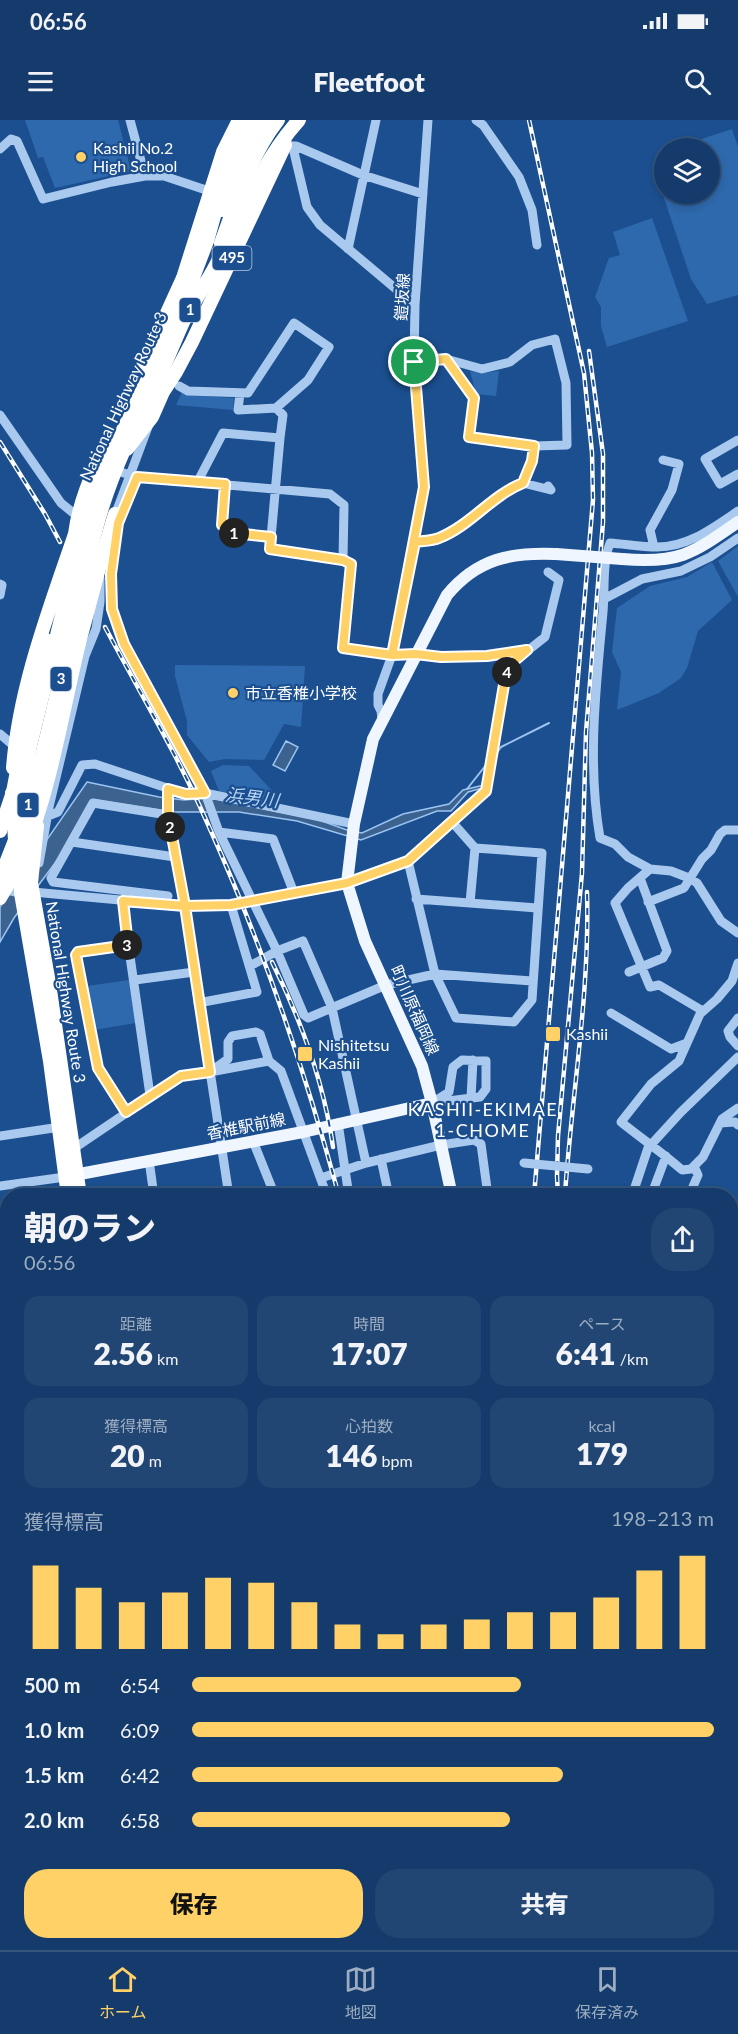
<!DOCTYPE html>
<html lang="ja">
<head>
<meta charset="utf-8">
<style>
	body { margin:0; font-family:Lato,"Noto Sans JP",sans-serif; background:#214673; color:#f1f3f6; height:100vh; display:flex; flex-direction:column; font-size:22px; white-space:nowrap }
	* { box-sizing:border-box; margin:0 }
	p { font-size:20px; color:#9dadc1 }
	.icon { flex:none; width:33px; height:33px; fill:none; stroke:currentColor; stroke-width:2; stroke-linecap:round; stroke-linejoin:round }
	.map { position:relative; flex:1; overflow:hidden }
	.drawer { position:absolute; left:0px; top:1068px; width:738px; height:762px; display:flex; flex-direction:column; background:#143b6b; border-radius:24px 24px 0 0; box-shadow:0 3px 9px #0003,0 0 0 2px #33557e }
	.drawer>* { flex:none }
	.fabs { position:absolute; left:654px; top:18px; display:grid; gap:12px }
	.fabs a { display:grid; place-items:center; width:66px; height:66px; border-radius:50%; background:#143b6b; box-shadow:0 3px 9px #0003,0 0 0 2px #33557e; font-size:30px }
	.pin { position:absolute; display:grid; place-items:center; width:51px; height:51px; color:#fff; margin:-26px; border:3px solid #fff; border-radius:50%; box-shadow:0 2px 6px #0007 }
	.km { position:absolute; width:30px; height:30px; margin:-15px; border-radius:50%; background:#222; color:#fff; font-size:16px; line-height:30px; text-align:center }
	.round { display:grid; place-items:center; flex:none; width:63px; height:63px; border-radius:24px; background:#214673 }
	.summary { display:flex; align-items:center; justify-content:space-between; height:102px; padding:0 24px }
	h1 { font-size:33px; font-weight:800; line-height:45px }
	.metrics { display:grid; grid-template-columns:repeat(3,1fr); gap:9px; height:102px; padding:6px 24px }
	.metrics div { display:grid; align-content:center; border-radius:15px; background:#214673; text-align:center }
	.metrics b { font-size:30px; font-weight:800 }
	.metrics small { font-size:16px; font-weight:400 }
	.metrics p { font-size:16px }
	.chart { height:168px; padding:12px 24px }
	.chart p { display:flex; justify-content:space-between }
	.chart svg { width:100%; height:108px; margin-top:6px; stroke:#ffd166; stroke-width:6 }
	.action { display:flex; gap:12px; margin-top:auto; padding:12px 24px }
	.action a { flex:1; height:69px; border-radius:24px; background:#ffd166; color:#111; font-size:24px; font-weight:800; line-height:69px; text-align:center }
	.action a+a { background:#214673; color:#f1f3f6 }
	ul { padding:0 24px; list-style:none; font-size:20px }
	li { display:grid; grid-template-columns:96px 72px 1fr; align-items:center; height:45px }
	li i { height:15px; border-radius:8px; background:#ffd166 }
	.status { display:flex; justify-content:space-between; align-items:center; height:42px; padding:0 30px; background:#143b6b; direction:ltr }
	.status svg { height:16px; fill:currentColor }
	header { display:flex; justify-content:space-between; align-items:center; height:78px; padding:0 24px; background:#143b6b; font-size:27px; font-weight:800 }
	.tab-bar { display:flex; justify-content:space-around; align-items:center; height:84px; border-top:2px solid #33557e; background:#143b6b; font-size:16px; color:#9dadc1 }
	.tab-bar a { display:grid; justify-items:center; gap:3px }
	.tab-bar .on { color:#ffd166 }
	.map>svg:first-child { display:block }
</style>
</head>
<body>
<div class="status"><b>06:56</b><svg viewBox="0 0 49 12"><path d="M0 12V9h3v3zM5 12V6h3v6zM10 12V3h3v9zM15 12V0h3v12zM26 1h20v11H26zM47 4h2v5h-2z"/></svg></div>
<header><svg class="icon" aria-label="menu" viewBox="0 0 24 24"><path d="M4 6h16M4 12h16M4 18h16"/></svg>Fleetfoot<svg class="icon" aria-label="search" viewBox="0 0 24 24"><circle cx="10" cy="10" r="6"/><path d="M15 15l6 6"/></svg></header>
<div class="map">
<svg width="738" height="1830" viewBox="0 0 738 1830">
	<rect width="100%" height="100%" fill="#1b4f8f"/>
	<path fill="#2e69ad" d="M25,0H118L131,51L55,68L43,37L38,38Z
		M732,9L738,27V175L707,184L691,159L659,63L660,33L664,32V74H710V28H674Z
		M652,98L688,201L607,227L601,206V187L595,177L609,138L620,135L613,112Z
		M470,251L482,253L499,251L496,276L476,274Z
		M182,272L189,275L234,278L233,290L176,285Z
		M738,426V477L718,441Z
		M712,442L732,480L698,511L687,548L681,558L659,573L617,590L621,552L612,532L617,488L650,466L687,457Z
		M175,545L305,546L301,607L284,604L264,640L225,639L209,642L187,615V601L175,556Z
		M223,645L249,646L276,675L274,682L219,671L211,651Z
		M129,860L136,903L94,910L87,866Z
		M586,1068L629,1069L628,1075L586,1076Z
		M731,1204L734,1206L738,1215V1332L731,1328Z"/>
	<path fill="#3c6290" stroke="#9cc4f0" stroke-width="1.5" d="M286,621L298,627L285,651L273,645Z
		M87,662L159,677L184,680L210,678L319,700L347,710L362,713L403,694L449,684L463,670L484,665L483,668L468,672L451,691H437L361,720L297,701L239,692H173L95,680L61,735L14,798L0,822V787Z"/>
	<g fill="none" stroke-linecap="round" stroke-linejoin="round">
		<path stroke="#9cc4f0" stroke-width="2" d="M496,634L501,627L549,603
			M467,669L486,645"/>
		<path stroke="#a9c9ee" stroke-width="9" d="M130,0L145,56
			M476,0L483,5L519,57L532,90L537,125
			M286,22L293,28L307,87L320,105L415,185
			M291,26H296L363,55L423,74
			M0,29L11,19L17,21L43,79L112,62L145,56H164L212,72
			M348,129L376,0
			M555,219L566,263L567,325L534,326L469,317L474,278L446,239L482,249L510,242L532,225Z
			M414,242L446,239
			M179,266L188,271L248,273L294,203L329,227L308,260L276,288L283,295L280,318
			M240,273L238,290L276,288
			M0,295L61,383L77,396
			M738,320L705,339L720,364L738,354
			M117,351L137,357L330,374L344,385L343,440
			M137,357L118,403L111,454L112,489L124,524L205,673L219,712L277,831L304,895L308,898L386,865L435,854L456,898L514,902L532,880L542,733L475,728L453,703
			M198,361L223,313L280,318L270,429L343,440L351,444L343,527L392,535L416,534L442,537L487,536L527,530
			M523,363L532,341L534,326
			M225,364L222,405L234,413L271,417
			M738,391C713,408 688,427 657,427C641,427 625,424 610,423C602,444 605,470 603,492C596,567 587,643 600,718L615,724L628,737L650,749L671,751L689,758L697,763L721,801L738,813
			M114,398L148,307
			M415,422L438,418L460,405L512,367L523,363L551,370L548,366
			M654,427L650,410L672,370L679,344L663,340
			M0,464L2,465L0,475
			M604,479L642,459L681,451L710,437L738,418
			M382,600L381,591L378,585V574L392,535L400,500L424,367L414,242L415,185L428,0
			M0,614L14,626
			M168,669V695L185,786L229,1076
			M48,696L58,692L82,645L95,644L185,674L205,673L354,704
			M219,712L273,719L294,773
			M72,722L175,737
			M408,741L435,854L532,861
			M39,743L49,687L85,536L96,509L100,482V458
			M650,749L628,768L615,783L650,867L659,865L703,891
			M0,769L21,773L33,772L185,786L231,785L347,763L408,741L486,671L507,547L545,517L559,460L548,452
			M168,776L53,762L51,758L93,683L168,695
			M416,779L537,788
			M122,781L150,975
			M648,782L684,768L702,739L711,730L720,714L725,710H738
			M470,783L475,728
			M738,843L732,861L717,879L700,894L679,941L651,964L621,1002C642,1019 663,1033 682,1050L691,1049L703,1037L722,999L738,988
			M250,846L277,831L303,821L332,888L366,1043
			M629,852L663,838L667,831L640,758
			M135,860L194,852
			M198,883L257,872L231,785
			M611,893L671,929L687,923
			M738,898L728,911L730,917L738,926
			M256,912L260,914L269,941L210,952L228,939V922L232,916Z
			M462,940L486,941V969L480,977L432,983L449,972L453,947Z
			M269,941L281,951L327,1076
			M471,978L473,940
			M126,992L98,948L76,835L78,832L128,825
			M338,1003L349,1076
			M720,1003L735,1002L738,1005
			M0,1016L60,1007
			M253,1021L275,1076
			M73,1029L181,956L210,952
			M381,1039L389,1076
			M149,1040L154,1076
			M321,1058L366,1043L441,1025L474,1020L481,1024L488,1076
			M0,1066L65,1057
			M581,1075V1076
			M632,1076L648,1028L681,992L738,937
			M651,1076L666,1036
			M689,1076L698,1055L694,1046
			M730,1116H731
			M0,1118L8,1117
			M0,1168H8
			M730,1179H738
			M0,1195H8
			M0,1273H8
			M0,1338L8,1342
			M0,1347L8,1351
			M730,1354L738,1358
			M730,1425L738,1430
			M730,1593L738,1594
			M730,1649L738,1650
			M730,1712L738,1714
			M730,1768L738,1767
			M730,1801L738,1799
			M0,1809L8,1812
			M28,1822L43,1830
			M394,1822C411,1828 434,1825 451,1822
			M555,1822L557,1830
			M681,1822L682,1830
			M721,1822L722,1830
			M150,1830L154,1822
			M237,1830L239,1822
			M314,1830L316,1822
			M358,1830L359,1822
			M603,1830L635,1822"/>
		<path stroke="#f0f6ff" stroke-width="12" d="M622,439C679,444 692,434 738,402
			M69,1056L303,1012L432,983
			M452,1076L432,983L422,946L365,821L347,763L354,704L373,619L447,475C477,439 510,432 556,434
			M730,1492L738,1493
			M480,1822L482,1830"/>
		<path stroke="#fff" stroke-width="14" d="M221,90L241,39L263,0
			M221,123C237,80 250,36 278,0
			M142,248L183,158L223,32L239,0
			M127,329L152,297L163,272L176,252L192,222L285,25
			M79,523L102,437L115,394
			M13,648C19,568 49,490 75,414C79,383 91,356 104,328
			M12,673L15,720
			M25,681L29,630L60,503L93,380L107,343L183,186
			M37,706L31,763L49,863L80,1076
			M21,739V773L50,941L68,1076
			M0,1664L8,1646
			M0,1691L8,1674"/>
		<g stroke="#fff" stroke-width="4.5">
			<path id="rail" d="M529,0L584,253L592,333L593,380L534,1076
				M0,322L45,394L60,422
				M105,507C139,571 177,634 206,700C261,821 304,947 339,1076
				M272,842C301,900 324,963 333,1027
				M565,1074C572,973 590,872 587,772
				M558,1076L557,1056L558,1016L582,753L586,612L603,402V334L589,231
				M730,1388L738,1394
				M325,1830L327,1822
				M334,1830L336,1822
				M348,1830L350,1822"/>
		</g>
		<use href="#rail" stroke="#1b4f8f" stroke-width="2" stroke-dasharray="7" stroke-linecap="butt"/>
		<path stroke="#a9c9ee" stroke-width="9" d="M524,1043L588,1049"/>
		<path stroke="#f0f6ff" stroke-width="12" d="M556,434L622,439"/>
		<path stroke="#fff" stroke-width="14" d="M178,197L207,121L231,35L248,0
			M0,711L13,672L34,562L46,520
			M0,757C52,641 65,512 101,391C115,345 137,301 158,258C168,239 175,219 184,200C194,181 206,164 216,145C241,96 261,42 299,0
			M0,778C8,764 18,749 24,733C51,666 62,593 79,523"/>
	</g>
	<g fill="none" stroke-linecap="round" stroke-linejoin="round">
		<g stroke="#fff" stroke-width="12">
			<path id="route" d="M414,242L424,367L392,535L343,528L351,444L343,440L270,429L271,417L234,413L222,405L225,364L137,357L118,403L111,454L112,489L124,524L205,673L186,674L168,669V695L185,786L210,952L181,956L126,992L98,948L76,835L78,832L128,825L123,781L185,786L231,785L347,763L408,741L486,671L507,547L527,530L487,536L441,537L416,534L392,535L415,422C422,421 432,421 439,418C470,406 492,375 523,363L532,341L534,326L469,317L474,278L446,239L414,242"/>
		</g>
		<use href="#route" stroke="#ffd166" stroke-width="8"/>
	</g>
	<g fill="#ffd166" stroke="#1b4f8f" stroke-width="2">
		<circle cx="81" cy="37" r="6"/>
		<circle cx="233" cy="573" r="6"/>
		<rect x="545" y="906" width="16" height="16" rx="3"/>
		<rect x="297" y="926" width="16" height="16" rx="3"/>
	</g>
	<g text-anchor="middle" stroke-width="4.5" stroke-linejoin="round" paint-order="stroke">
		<g fill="#1b4f8f" stroke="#bbcadd" stroke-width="1.5">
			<rect x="212.5" y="126" width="39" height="24" rx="4.5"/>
			<rect x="179.5" y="178" width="21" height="24" rx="4.5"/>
			<rect x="50.5" y="547" width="21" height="24" rx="4.5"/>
			<rect x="17.5" y="673" width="21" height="24" rx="4.5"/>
		</g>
		<g font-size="15" font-weight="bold" fill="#fff">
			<text x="232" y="143">495</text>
			<text x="190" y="195">1</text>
			<text x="61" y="564">3</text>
			<text x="28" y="690">1</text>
		</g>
		<g font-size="16" fill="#fff" stroke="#1b4f8f" text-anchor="start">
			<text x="93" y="34">Kashii No.2<tspan x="93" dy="18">High School</tspan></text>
			<text x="245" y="579">市立香椎小学校</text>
			<text x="566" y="920">Kashii</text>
			<text x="318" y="931">Nishitetsu<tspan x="318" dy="18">Kashii</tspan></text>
		</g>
		<g font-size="16" fill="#fff" stroke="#1b4f8f">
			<text transform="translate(402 177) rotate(-87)" y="6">鎧坂線</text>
			<text transform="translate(123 276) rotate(-65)" y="6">National Highway Route 3</text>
			<text transform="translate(66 872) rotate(81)" y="6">National Highway Route 3</text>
			<text transform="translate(415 890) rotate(66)" y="6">町川原福岡線</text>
			<text transform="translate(246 1006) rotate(-11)" y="6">香椎駅前線</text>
		</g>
		<g font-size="18" font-style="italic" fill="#b5d3f5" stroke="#1b4f8f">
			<text transform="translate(252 678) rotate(7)" y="6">浜男川</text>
		</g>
		<g font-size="18" letter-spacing="1.5" fill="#fff" stroke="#1b4f8f">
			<text x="483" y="996">KASHII-EKIMAE<tspan x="483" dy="21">1-CHOME</tspan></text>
		</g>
	</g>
</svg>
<div class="fabs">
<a><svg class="icon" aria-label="layers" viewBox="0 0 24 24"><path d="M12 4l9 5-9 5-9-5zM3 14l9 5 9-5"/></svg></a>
</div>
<div class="pin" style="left:414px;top:242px;background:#1e9e55"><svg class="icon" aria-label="arrive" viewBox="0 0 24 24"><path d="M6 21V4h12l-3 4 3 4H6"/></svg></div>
<b class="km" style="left:234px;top:413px">1</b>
<b class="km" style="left:170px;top:707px">2</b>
<b class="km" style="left:127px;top:825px">3</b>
<b class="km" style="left:507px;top:552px">4</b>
<section class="drawer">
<div class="summary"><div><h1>朝のラン</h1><p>06:56</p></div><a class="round"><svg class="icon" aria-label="share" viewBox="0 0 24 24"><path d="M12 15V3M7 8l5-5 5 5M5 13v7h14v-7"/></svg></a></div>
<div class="metrics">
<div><p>距離</p><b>2.56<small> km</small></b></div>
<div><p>時間</p><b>17:07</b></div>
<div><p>ペース</p><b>6:41<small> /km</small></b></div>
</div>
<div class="metrics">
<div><p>獲得標高</p><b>20<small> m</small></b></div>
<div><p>心拍数</p><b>146<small> bpm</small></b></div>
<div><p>kcal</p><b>179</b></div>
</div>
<div class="chart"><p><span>獲得標高</span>198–213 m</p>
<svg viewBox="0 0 160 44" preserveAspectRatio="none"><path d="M5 44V10M15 44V19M25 44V25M35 44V21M45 44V15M55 44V17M65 44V25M75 44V34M85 44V38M95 44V34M105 44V32M115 44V29M125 44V29M135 44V23M145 44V12M155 44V6"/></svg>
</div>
<ul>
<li><b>500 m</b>6:54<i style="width:63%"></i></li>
<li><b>1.0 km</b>6:09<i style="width:100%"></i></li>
<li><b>1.5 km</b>6:42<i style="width:71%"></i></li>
<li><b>2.0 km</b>6:58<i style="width:61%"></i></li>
</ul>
<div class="action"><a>保存</a><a>共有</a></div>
</section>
</div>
<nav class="tab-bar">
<a class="on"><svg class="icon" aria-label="home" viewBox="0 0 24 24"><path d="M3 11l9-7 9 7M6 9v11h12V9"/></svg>ホーム</a>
<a><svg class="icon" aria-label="map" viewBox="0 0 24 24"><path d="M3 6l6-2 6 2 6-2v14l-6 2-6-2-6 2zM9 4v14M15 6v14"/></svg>地図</a>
<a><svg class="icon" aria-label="saved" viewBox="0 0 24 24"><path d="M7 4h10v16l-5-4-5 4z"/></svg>保存済み</a>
</nav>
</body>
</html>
